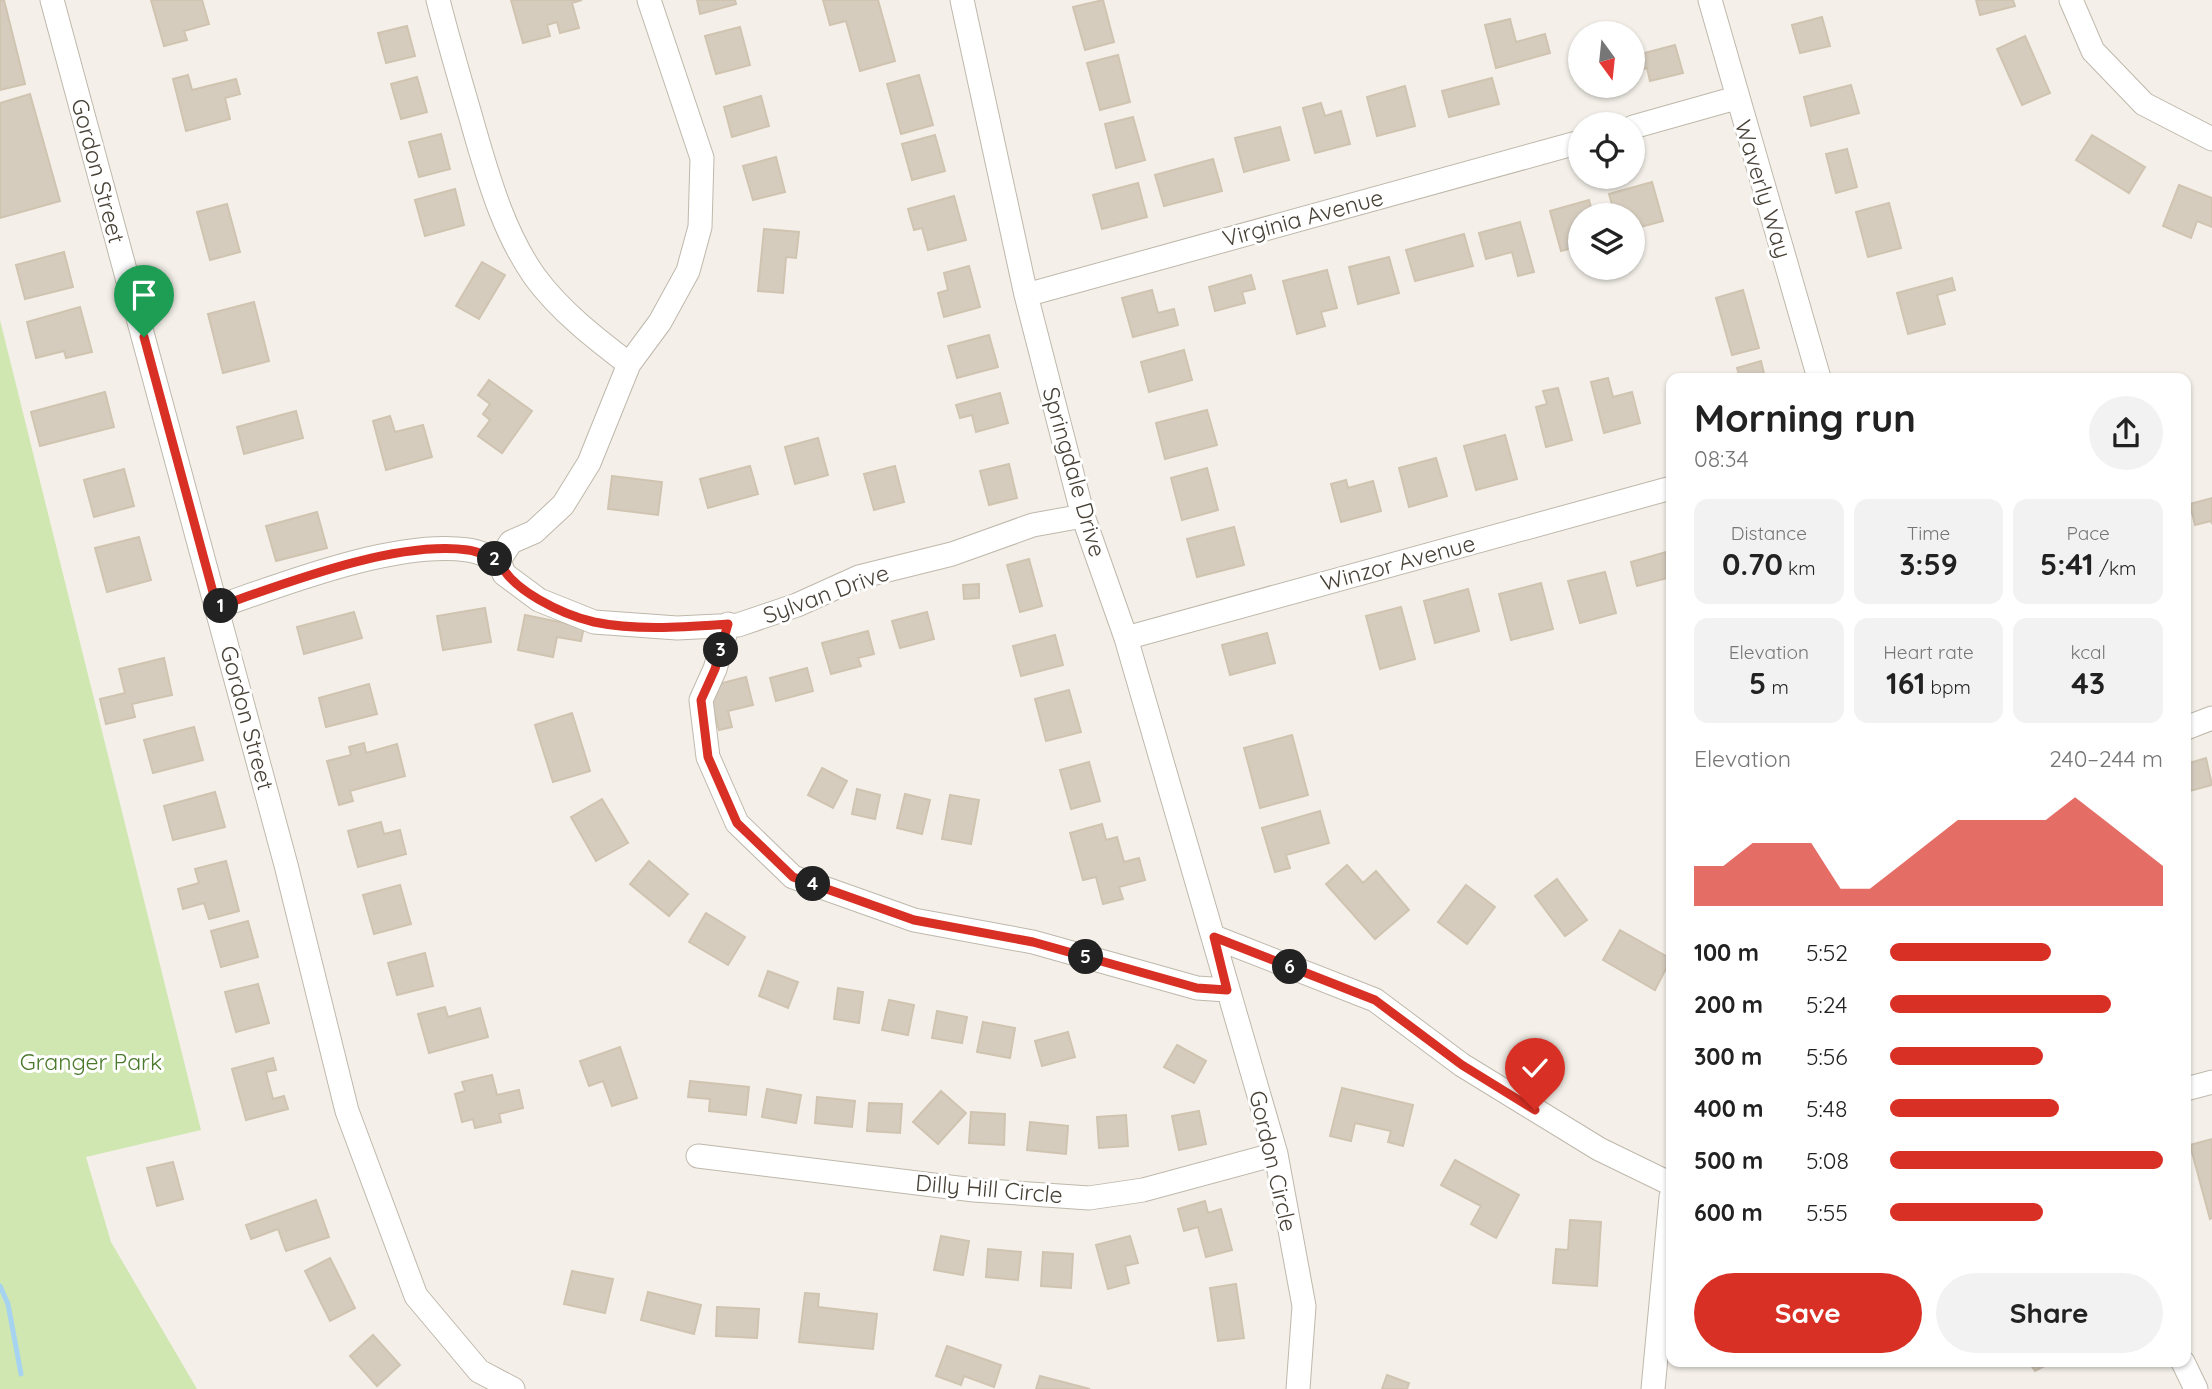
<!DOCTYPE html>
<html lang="en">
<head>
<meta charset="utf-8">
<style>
	body { margin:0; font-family:Quicksand,sans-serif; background:#f2f2f2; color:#222; height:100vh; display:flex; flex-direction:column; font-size:26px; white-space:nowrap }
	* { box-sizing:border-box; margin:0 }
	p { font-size:23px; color:#767676 }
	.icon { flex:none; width:38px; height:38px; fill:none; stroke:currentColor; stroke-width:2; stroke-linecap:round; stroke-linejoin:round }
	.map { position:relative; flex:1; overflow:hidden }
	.side { position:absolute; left:1666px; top:373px; width:525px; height:994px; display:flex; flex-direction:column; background:#fff; border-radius:14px; box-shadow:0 2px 5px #0004 }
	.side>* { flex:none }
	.needle { width:46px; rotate:165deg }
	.buttons { position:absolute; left:1568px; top:21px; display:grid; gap:14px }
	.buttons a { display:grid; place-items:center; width:77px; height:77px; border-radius:50%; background:#fff; box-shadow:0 2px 5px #0004; font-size:35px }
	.pin { position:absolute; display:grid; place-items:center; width:60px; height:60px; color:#fff; margin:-72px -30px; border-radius:50% 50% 50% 0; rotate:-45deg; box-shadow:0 0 7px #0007 }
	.pin .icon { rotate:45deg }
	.km { position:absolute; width:35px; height:35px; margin:-18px; border-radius:50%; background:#222; color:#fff; font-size:19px; line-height:35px; text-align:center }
	.round { display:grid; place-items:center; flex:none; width:74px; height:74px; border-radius:37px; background:#f2f2f2 }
	.head { display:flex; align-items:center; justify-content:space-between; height:119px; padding:0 28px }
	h1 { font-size:38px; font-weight:800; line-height:52px }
	.figures { display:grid; grid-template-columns:repeat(3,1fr); gap:10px; height:119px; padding:7px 28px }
	.figures div { display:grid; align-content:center; border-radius:14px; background:#f2f2f2; text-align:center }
	.figures b { font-size:30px; font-weight:800 }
	.figures small { font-size:19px; font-weight:400 }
	.figures p { font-size:19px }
	.chart { height:196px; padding:14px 28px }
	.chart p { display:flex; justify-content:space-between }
	.chart svg { width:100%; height:126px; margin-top:7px; fill:#d93025; opacity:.7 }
	.button { display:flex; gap:14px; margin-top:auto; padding:14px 28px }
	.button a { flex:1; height:80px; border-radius:42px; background:#d93025; color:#fff; font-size:28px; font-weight:800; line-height:80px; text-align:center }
	.button a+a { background:#f2f2f2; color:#222 }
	ul { padding:0 28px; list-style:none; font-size:23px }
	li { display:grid; grid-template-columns:112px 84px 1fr; align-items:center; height:52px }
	li i { height:18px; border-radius:9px; background:#d93025 }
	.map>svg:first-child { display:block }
</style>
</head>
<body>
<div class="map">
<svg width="2212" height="1389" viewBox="0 0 2212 1389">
	<rect width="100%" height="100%" fill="#f4f0e9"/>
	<path fill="#d0e7b2" d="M0,320L201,1130L86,1157L111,1242L197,1389H0Z"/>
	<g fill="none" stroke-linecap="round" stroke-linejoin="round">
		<path stroke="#a6d3ef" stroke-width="5" d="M0,1286L8,1304L21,1374"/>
	</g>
	<path fill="#d5ccbe" stroke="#d0c4b1" stroke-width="2" d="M0,0H4L25,84L0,90Z
		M151,0H202L209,24L184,31L187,40L164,46Z
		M511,0H582L572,3L579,28L560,33L557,22L547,25L550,36L523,43Z
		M697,0H735L736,4L700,14Z
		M823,0H878L895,61L860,71L846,21L830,25Z
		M1103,0L1114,42L1085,50L1073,7Z
		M1976,0H2013L2015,6L1980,15Z
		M1822,17L1830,46L1800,53L1792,25Z
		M1510,19L1516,42L1545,34L1550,53L1496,68L1485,25Z
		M407,26L415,56L386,63L378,33Z
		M740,27L750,65L716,74L705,36Z
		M2025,36L2050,93L2022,105L1997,49Z
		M1675,45L1683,73L1650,81L1647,68L1633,71V56Z
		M1118,55L1130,102L1100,110L1087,63Z
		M188,75L192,90L236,79L240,94L225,98L230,119L186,131L173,79Z
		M919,75L933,125L901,134L887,84Z
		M417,77L427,112L401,119L391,84Z
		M1492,78L1499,104L1449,117L1442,91Z
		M1851,85L1859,113L1811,126L1804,97Z
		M1405,86L1415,126L1377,136L1367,97Z
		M30,94L60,201L0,218V103Z
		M761,96L769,126L732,137L724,107Z
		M1321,103L1325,116L1341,111L1350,144L1315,153L1303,108Z
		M1133,117L1145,160L1116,168L1105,124Z
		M1280,127L1289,160L1244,172L1235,138Z
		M441,134L450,169L419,177L409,142Z
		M935,135L945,171L912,180L902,144Z
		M2092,135L2145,167L2129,193L2076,160Z
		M1847,149L1857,187L1836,193L1826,154Z
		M776,157L785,192L753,200L743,166Z
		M1213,159L1222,191L1164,206L1155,175Z
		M1652,182L1663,221L1633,229V215H1615L1609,194Z
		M1138,183L1147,217L1102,229L1093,195Z
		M2179,185L2212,198V227L2197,221L2191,238L2163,226Z
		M455,189L464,225L425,236L415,200Z
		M954,196L966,240L928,250L922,228L914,230L908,209Z
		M1589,200L1593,215H1580V246L1561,251L1550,211Z
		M1889,203L1901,248L1868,257L1856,212Z
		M227,204L240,252L210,260L197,212Z
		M1520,222L1534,272L1518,276L1512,252L1486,259L1479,233Z
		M764,229L799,232L796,258L786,257L783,293L758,291Z
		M1464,234L1473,266L1415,281L1406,250Z
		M64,252L73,287L25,299L16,265Z
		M1389,257L1399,293L1358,304L1349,267Z
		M482,262L505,275L479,319L456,306Z
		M969,266L980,307L944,317L938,293L948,290L944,273Z
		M1327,270L1337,308L1321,312L1325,326L1297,334L1283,281Z
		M1251,275L1255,289L1242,292L1245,303L1215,311L1209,287Z
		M1952,278L1955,290L1937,295L1945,324L1908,334L1897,293Z
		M1152,290L1158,313L1174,309L1178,325L1133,337L1122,298Z
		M1743,290L1759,348L1732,355L1716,298Z
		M254,302L269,361L223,373L208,314Z
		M80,307L92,352L66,358L64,351L36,358L27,322Z
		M989,335L998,367L957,378L948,346Z
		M1184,350L1192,380L1149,392L1141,362Z
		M1761,361L1765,378H1740L1737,368Z
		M1608,378L1613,397L1632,392L1640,423L1604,433L1591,382Z
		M489,380L532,411L502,453L478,436L490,420L483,414L490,404L478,395Z
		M1558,388L1572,440L1546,447L1536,407L1547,404L1543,391Z
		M105,392L114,427L40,446L31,412Z
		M1000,393L1008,423L976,432L972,415L960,418L956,405Z
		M1207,410L1217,445L1165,459L1156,423Z
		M296,411L303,438L244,454L237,427Z
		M390,416L395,432L423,425L432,457L386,470L373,421Z
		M1505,435L1517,479L1476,490L1464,446Z
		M818,438L828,475L795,484L785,447Z
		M1436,458L1447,496L1409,507L1399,468Z
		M1009,464L1017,498L989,505L980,471Z
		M750,466L758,494L708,508L700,479Z
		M895,466L904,502L874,510L864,474Z
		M1207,468L1218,510L1182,520L1171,478Z
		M124,469L134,506L94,517L84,480Z
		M612,476L662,482L658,515L608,509Z
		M1346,480L1348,488L1373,481L1381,511L1341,522L1331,484Z
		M2212,498V524L2211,521L2195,525L2190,504Z
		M317,512L327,548L276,561L266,526Z
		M1234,527L1244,565L1197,577L1187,539Z
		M139,537L151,580L107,592L95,548Z
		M1666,552L1671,577L1637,586L1631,562Z
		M1029,559L1042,606L1020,612L1007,565Z
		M1605,572L1616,613L1580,623L1568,581Z
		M1541,583L1553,629L1511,640L1499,594Z
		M979,584V598L964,599L963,585Z
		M1468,589L1479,631L1435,643L1424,601Z
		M1401,607L1415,659L1380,669L1366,616Z
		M485,608L491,642L443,650L437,616Z
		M354,612L362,638L304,654L297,627Z
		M927,612L934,639L900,648L892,621Z
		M525,615L584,627L581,641L557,637L553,657L518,650Z
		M868,631L874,654L858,658L861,666L831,674L822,643Z
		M1267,633L1275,663L1230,675L1222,645Z
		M1055,635L1063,665L1021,676L1013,646Z
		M164,658L172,695L132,704L135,717L106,724L100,699L125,693L119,669Z
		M807,668L813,691L776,701L770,678Z
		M746,677L753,705L728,711L732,727L719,730L707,687Z
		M369,684L377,714L326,727L319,698Z
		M1069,690L1081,732L1046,741L1035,699Z
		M572,713L590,771L553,782L535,725Z
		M194,727L203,760L153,773L144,740Z
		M1292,735L1308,795L1260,808L1244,748Z
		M364,743L366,753L397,744L405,776L350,791L353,801L339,805L327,761L351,755L349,747Z
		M2206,758L2212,785L2186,792V764Z
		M1089,762L1100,801L1071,809L1060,770Z
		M822,768L847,781L833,808L808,795Z
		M857,789L880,795L875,819L852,814Z
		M215,792L225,827L173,840L164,806Z
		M905,794L930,800L922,834L897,828Z
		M950,795L979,800L971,844L942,839Z
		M602,799L628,843L596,861L571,817Z
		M1320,811L1329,843L1286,855L1290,868L1275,872L1262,828Z
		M381,822L384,834L400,830L406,854L358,867L348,831Z
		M1102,824L1106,840L1117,837L1124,862L1139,858L1145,880L1119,887L1123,899L1103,904L1096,877L1083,880L1070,833Z
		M226,861L239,911L209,919L204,903L183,909L178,889L199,883L195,869Z
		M649,861L688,894L669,916L630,884Z
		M1347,865L1363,883L1376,871L1409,910L1375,939L1326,884Z
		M1557,879L1587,920L1565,936L1535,896Z
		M400,885L411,924L374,934L363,895Z
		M1466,885L1495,907L1467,944L1438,922Z
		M706,913L745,937L728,965L689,942Z
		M248,921L258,957L221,967L211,931Z
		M1620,930L1671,959L1655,990L1603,960Z
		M425,953L433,986L397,995L388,963Z
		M768,971L798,982L788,1008L759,996Z
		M258,984L269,1023L236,1032L225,992Z
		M838,988L863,992L859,1023L834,1019Z
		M889,1000L914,1005L908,1035L882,1030Z
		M445,1007L448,1017L480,1008L488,1037L429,1053L418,1014Z
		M937,1011L967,1017L962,1043L932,1038Z
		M983,1022L1015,1028L1010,1058L977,1052Z
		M1068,1032L1075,1057L1042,1066L1035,1041Z
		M1177,1045L1206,1061L1194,1083L1164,1067Z
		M620,1047L637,1098L612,1106L603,1081L589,1086L580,1061Z
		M273,1058L276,1070L266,1072L273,1099L284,1096L288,1109L246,1120L232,1069Z
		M492,1075L497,1095L519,1090L523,1108L499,1114L501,1122L475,1128L473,1119L462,1122L455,1094L465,1091L462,1082Z
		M690,1081L749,1087L746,1115L709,1111L710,1099L688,1097Z
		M1342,1088L1413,1105L1403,1146L1388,1142L1391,1131L1355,1123L1351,1141L1330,1136Z
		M767,1089L801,1095L796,1123L762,1117Z
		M941,1091L966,1113L938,1144L913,1122Z
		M817,1097L855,1101L852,1127L815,1123Z
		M869,1103L902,1104L900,1133L867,1131Z
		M1199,1111L1206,1144L1179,1150L1172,1116Z
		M971,1112L1005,1114L1004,1145L969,1143Z
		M1126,1115L1128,1146L1099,1148L1097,1117Z
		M1030,1122L1068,1126L1066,1154L1027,1150Z
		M2212,1139V1218L2210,1219L2190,1145Z
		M1455,1160L1519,1195L1496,1238L1471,1224L1481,1206L1441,1185Z
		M173,1162L183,1199L157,1206L147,1168Z
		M316,1200L329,1237L286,1251L278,1229L251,1239L246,1225Z
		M1205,1201L1208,1213L1221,1209L1232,1250L1206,1257L1198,1227L1184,1231L1178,1209Z
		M1570,1220L1601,1222L1597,1286L1553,1283L1556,1249L1568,1250Z
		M941,1236L969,1241L963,1275L934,1270Z
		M1130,1236L1138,1263L1125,1266L1129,1283L1108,1289L1096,1245Z
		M988,1249L1021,1252L1018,1280L986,1277Z
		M1043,1252L1073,1254L1071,1288L1041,1286Z
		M330,1258L355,1308L330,1321L305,1271Z
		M572,1271L613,1279L605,1313L564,1304Z
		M1236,1284L1244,1338L1218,1341L1210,1288Z
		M648,1292L701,1305L694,1334L641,1320Z
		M805,1293L819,1294L818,1307L877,1314L873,1349L799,1342Z
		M717,1307L759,1309L757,1338L716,1336Z
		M373,1335L400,1365L377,1386L350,1356Z
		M947,1346L1001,1365L994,1387L964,1376L961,1385L936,1376Z
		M2029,1362H2052L2035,1371Z
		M1387,1375L1409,1383L1407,1389H1382Z
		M1040,1376L1090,1389H1036Z"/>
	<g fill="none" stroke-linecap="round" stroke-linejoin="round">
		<g stroke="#bfb8ab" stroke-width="25">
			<path id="street" d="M52,0L286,865L347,1111L416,1296L479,1371L513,1389
				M438,0C450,47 464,93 477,139C491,187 506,236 535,277C560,311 596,339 629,364
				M962,0L1026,295L1083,516L1126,638L1276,1154L1304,1306L1298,1389
				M1710,0L1819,378
				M2071,0L2093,51L2144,104L2212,139
				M1633,127L1736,98
				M1026,295L1580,142
				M499,560L511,542L534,532L563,505L589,463L629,364L660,322L688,271L700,227L702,158L649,0
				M217,607C286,583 396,540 468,550C478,551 489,557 499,560L504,574L539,600L594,622L677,628L738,625L797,605L859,577L952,554L1033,525L1083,516
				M728,624L715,669L701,700L708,757L737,823L793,877L914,920L1033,942L1197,988L1227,990
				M1126,638L1671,488
				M2186,728L2212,718
				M1214,937L1375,1000L1462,1065L1599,1149L1671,1184
				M2186,1089L2212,1082
				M698,1156L974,1190L1089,1198L1143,1190L1276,1154
				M2183,1362L2196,1389
				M1653,1389L1671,1197"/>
		</g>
		<use href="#street" stroke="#fff" stroke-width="23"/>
	</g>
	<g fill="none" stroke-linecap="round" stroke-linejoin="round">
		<g stroke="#fff" stroke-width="14">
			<path id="route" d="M144,337L217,607C286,583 396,540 468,550C478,551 489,557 499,560C509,590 564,615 594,622C637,631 685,627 728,624L715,669L701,700L708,757L737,823L793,877L914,920L1033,942L1197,988L1227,990L1214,937L1375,1000L1462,1065L1535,1110"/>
		</g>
		<use href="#route" stroke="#d93025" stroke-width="9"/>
	</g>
	<g text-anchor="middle" stroke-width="6" stroke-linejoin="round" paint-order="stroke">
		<g font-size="23" fill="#474137" stroke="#fff">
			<text transform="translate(98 171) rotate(75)" y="8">Gordon Street</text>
			<text transform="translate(1763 189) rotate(73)" y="8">Waverly Way</text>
			<text transform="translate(1303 218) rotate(-15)" y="8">Virginia Avenue</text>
			<text transform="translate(1074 472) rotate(74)" y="8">Springdale Drive</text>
			<text transform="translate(1398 563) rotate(-15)" y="8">Winzor Avenue</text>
			<text transform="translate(826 594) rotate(-20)" y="8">Sylvan Drive</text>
			<text transform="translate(247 718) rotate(75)" y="8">Gordon Street</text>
			<text transform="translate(1273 1161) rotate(77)" y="8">Gordon Circle</text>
			<text transform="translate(989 1189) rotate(5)" y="8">Dilly Hill Circle</text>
		</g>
		<g font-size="23" fill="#4a792b" stroke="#fff">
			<text x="91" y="1070">Granger Park</text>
		</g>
	</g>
</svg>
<div class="buttons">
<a><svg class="needle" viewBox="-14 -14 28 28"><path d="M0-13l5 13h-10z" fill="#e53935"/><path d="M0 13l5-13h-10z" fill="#767676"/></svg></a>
<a><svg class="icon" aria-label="locate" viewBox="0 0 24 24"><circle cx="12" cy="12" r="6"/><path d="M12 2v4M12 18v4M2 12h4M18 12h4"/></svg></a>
<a><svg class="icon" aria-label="layers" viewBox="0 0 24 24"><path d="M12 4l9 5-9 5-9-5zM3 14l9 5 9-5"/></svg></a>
</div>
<div class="pin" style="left:144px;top:337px;background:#1e9e55"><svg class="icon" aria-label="arrive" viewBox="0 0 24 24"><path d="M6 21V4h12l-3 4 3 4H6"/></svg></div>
<div class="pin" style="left:1535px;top:1110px;background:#d93025"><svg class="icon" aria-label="check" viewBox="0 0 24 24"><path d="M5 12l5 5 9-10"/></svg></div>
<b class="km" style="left:221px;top:606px">1</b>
<b class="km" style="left:495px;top:559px">2</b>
<b class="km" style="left:721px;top:650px">3</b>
<b class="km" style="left:813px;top:884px">4</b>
<b class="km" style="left:1086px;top:957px">5</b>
<b class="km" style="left:1290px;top:967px">6</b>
<section class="side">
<div class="head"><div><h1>Morning run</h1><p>08:34</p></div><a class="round"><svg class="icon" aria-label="share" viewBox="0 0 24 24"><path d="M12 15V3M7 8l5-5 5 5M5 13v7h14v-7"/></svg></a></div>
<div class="figures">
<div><p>Distance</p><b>0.70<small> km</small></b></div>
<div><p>Time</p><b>3:59</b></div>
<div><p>Pace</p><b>5:41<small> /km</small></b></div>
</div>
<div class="figures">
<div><p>Elevation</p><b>5<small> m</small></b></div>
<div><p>Heart rate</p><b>161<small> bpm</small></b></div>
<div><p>kcal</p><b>43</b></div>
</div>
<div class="chart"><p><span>Elevation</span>240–244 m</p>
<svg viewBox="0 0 160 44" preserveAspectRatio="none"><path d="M0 44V30L10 30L20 22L30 22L40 22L50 38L60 38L70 30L80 22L90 14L100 14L110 14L120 14L130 6L140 14L150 22L160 30V44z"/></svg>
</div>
<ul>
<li><b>100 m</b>5:52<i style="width:59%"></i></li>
<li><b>200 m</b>5:24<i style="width:81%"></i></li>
<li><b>300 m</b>5:56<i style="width:56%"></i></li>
<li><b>400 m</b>5:48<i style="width:62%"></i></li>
<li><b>500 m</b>5:08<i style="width:100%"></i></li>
<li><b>600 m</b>5:55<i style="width:56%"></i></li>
</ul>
<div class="button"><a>Save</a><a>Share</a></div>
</section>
</div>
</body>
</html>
